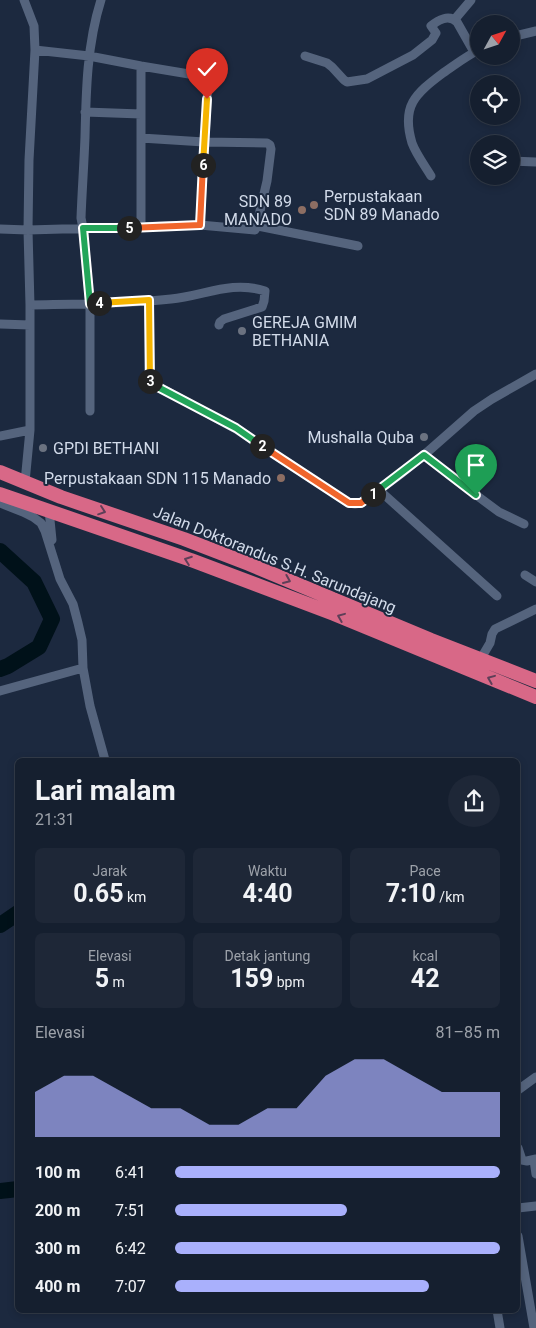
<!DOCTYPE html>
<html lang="id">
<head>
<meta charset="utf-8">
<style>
	body { margin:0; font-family:Roboto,sans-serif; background:#1e2737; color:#f1f3f6; height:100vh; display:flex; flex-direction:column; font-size:19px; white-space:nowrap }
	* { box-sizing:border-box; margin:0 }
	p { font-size:16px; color:#9da2aa }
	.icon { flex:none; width:28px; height:28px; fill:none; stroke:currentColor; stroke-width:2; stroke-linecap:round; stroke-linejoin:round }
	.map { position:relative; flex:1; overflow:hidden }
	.side { position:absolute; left:15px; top:758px; width:505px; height:555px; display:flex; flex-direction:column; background:#151f2f; border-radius:8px; box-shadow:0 2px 8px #0003,0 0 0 1px #343d4b }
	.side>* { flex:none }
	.needle { width:32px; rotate:50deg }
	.buttons { position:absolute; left:470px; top:15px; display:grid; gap:10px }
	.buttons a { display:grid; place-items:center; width:50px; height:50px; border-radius:50%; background:#151f2f; box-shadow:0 2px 8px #0003,0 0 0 1px #343d4b; font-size:25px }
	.pin { position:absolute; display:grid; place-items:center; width:42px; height:42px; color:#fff; margin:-51px -21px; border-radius:50% 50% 50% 0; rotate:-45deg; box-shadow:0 0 5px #0007 }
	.pin .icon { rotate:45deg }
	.km { position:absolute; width:25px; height:25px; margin:-12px; border-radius:50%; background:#222; color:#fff; font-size:14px; line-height:25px; text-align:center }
	.round { display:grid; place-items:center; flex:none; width:52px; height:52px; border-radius:26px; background:#1e2737 }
	.summary { display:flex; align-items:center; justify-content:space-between; height:85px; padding:0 20px }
	h1 { font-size:28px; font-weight:700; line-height:38px }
	.metrics { display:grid; grid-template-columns:repeat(3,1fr); gap:8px; height:85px; padding:5px 20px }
	.metrics div { display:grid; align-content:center; border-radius:8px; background:#1e2737; text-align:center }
	.metrics b { font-size:25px; font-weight:700 }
	.metrics small { font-size:14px; font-weight:400 }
	.metrics p { font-size:14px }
	.chart { height:140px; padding:10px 20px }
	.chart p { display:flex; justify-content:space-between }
	.chart svg { width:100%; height:90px; margin-top:5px; fill:#a9b0fc; opacity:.7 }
	ul { padding:0 20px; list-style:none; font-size:16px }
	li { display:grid; grid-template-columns:80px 60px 1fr; align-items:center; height:38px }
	li i { height:12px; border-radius:6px; background:#a9b0fc }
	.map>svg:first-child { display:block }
</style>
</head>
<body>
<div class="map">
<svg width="536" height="1328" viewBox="0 0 536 1328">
	<rect width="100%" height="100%" fill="#1c293f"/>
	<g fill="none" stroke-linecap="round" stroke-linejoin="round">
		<path stroke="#001119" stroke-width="16" d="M0,551L34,582L52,619L39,647L8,666L0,669
			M0,925L18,913
			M0,1191L18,1189"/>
		<path stroke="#55647d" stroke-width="9" d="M24,0L34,26L35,50L29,160L28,230L30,305V430L25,482
			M455,19L471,0
			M511,37L536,31
			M35,50L89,56L141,66L195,75L204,77L207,79L208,84L200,225
			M305,56L327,63L332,67L344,80L347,82L367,79L413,55L432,40L436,33L431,26C438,20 449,14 457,22L474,52
			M85,112L141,114
			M511,161L536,162
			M431,176C425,166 416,154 412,143C401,106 415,94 443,73C455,65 466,56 479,50
			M258,226L358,246
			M141,227V66
			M0,229L28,230L200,225L255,230L256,228L267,181L271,149L270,145L267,143L204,142L141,138
			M149,300V371L150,380L152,383L236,429L349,503L355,504L361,503L402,473L424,455L474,411L492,399L536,374
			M30,305C77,304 124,304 171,299C204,296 231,280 265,291L264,301L262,307L224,319L220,322L219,325
			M0,324L30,325
			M90,411V304L83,228L81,218C82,191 84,164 85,137C86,91 87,44 101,0
			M0,436L30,430
			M424,455L456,480L499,512L524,524
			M379,490L497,596
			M0,503L23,512L33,517L41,523L45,531L60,579L73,604L78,623L82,640L83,668L90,706L105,760
			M49,510L52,540
			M525,575L536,582
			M480,660L490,643L492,634L495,629L536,609
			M0,691L83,668
			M518,1090L536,1077
			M518,1148L522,1160L527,1161L536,1159
			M534,1160L536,1174
			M518,1208L536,1206
			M518,1236L534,1328
			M497,1310L500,1328"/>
		<path stroke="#d86887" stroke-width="14" d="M0,472L61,497L184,539L249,564L431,640L536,681
			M0,494L191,560L334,614L536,697"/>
	</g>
	<defs><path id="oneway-chevron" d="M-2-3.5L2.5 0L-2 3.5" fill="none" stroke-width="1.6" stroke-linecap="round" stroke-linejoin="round" transform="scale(1.25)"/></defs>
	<g stroke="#5e3f58">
		<use href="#oneway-chevron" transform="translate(102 511) rotate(19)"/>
		<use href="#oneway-chevron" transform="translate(188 560) rotate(-160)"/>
		<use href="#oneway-chevron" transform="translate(287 580) rotate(23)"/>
		<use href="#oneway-chevron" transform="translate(341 617) rotate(-158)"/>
		<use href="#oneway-chevron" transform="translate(491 679) rotate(-158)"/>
	</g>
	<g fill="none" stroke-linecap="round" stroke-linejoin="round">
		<g stroke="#fff" stroke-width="10">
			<path id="split-1" d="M373,494L424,455L476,495"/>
		</g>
		<g stroke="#fff" stroke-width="10">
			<path id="split-2" d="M262,446L349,503H361L373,494"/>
		</g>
		<g stroke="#fff" stroke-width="10">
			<path id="split-3" d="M150,381L154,385L236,428L262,446"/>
		</g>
		<g stroke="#fff" stroke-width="10">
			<path id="split-4" d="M99,303L149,300L150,381"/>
		</g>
		<g stroke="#fff" stroke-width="10">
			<path id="split-5" d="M99,303L90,304L83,228H129"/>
		</g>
		<g stroke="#fff" stroke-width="10">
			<path id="split-6" d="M129,228L200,225L203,165"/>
		</g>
		<g stroke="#fff" stroke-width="10">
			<path id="split-7" d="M203,165L207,99"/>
		</g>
		<use href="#split-1" stroke="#22a559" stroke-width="6"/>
		<use href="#split-2" stroke="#f0652b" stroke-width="6"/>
		<use href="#split-3" stroke="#22a559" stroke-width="6"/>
		<use href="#split-4" stroke="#f5b400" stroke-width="6"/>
		<use href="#split-5" stroke="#22a559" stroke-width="6"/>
		<use href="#split-6" stroke="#f0652b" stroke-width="6"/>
		<use href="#split-7" stroke="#f5b400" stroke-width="6"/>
	</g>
	<g fill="#8d6e63" stroke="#1c293f" stroke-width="2">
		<circle cx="314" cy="205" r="5"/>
		<circle cx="302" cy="210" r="5"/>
		<circle cx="281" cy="478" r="5"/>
	</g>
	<g fill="#6b7280" stroke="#1c293f" stroke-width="2">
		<circle cx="242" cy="331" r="5"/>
		<circle cx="424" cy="437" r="5"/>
		<circle cx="43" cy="448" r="5"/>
	</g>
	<g text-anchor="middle" stroke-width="4" stroke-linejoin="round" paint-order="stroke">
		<g font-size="16" fill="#d2dbea" stroke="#1c293f" text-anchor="start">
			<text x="324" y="202">Perpustakaan<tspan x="324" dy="18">SDN 89 Manado</tspan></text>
			<text x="292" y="207" text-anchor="end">SDN 89<tspan x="292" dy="18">MANADO</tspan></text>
			<text x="252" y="328">GEREJA GMIM<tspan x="252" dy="18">BETHANIA</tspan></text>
			<text x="414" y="443" text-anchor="end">Mushalla Quba</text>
			<text x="53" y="454">GPDI BETHANI</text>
			<text x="271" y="484" text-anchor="end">Perpustakaan SDN 115 Manado</text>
		</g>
		<g font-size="16" fill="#d2dbea" stroke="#1c293f">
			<text transform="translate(275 559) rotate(22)" y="6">Jalan Doktorandus S.H. Sarundajang</text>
		</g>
	</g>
</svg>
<div class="buttons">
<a><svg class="needle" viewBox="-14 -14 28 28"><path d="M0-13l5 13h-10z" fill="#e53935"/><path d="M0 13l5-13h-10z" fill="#9da2aa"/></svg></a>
<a><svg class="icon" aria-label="locate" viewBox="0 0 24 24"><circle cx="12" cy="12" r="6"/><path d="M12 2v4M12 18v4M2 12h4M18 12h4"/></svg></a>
<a><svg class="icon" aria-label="layers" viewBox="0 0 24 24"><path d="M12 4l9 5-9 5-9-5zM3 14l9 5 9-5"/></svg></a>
</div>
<div class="pin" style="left:476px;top:495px;background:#1e9e55"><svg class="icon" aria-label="arrive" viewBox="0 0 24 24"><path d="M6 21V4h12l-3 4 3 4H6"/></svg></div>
<div class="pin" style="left:207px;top:99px;background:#d93025"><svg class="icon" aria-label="check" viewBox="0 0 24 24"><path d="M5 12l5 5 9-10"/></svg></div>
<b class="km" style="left:373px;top:494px">1</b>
<b class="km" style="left:262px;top:446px">2</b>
<b class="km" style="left:150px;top:381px">3</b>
<b class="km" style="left:99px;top:303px">4</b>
<b class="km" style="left:129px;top:228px">5</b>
<b class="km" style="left:203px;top:165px">6</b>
<section class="side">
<div class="summary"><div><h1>Lari malam</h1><p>21:31</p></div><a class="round"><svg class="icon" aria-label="share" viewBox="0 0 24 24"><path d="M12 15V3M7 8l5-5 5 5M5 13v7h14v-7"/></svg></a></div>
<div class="metrics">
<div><p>Jarak</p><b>0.65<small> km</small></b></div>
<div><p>Waktu</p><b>4:40</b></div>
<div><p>Pace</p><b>7:10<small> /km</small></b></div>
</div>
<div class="metrics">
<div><p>Elevasi</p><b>5<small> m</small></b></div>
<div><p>Detak jantung</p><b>159<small> bpm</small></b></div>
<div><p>kcal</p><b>42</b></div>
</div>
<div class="chart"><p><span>Elevasi</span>81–85 m</p>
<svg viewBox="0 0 160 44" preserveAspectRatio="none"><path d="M0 44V22L10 14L20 14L30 22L40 30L50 30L60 38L70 38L80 30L90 30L100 14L110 6L120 6L130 14L140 22L150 22L160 22V44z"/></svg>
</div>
<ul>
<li><b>100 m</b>6:41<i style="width:100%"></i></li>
<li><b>200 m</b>7:51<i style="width:53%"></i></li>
<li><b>300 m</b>6:42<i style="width:100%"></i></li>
<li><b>400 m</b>7:07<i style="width:78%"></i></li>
</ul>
</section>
</div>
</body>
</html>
